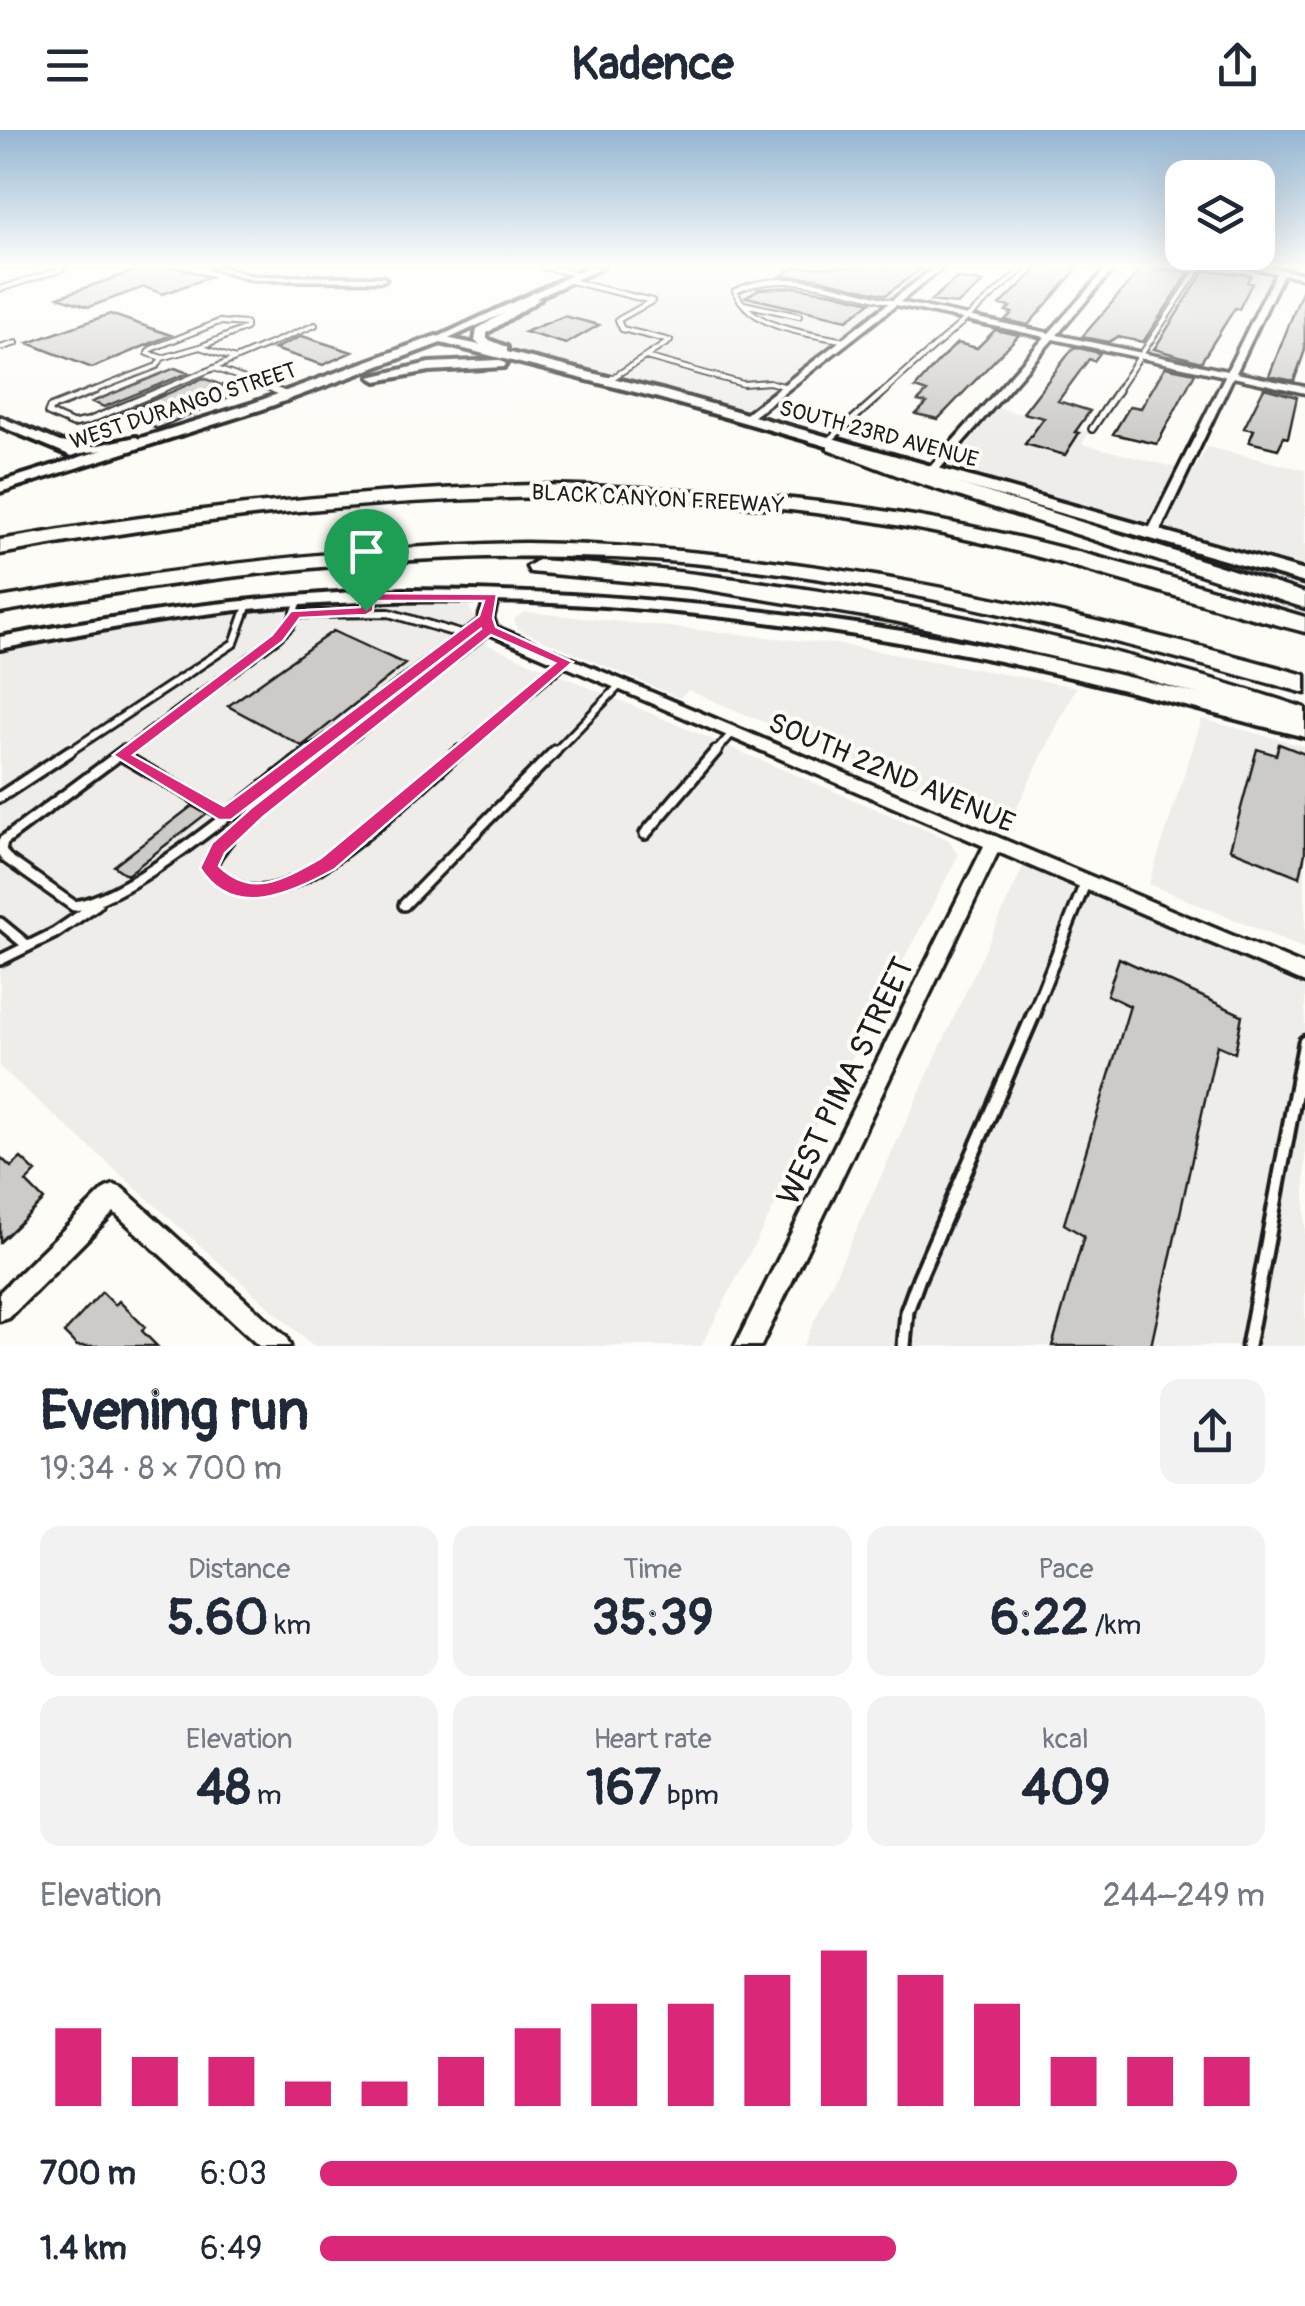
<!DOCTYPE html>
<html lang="en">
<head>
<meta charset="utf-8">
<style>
	body { margin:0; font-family:Pangolin,sans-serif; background:#f2f2f3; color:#1f2937; height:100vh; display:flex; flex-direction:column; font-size:38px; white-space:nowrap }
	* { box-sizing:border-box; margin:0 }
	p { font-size:32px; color:#747a83 }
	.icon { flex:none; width:55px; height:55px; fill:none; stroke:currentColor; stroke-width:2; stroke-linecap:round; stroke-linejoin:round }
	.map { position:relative; height:1216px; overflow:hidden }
	.sheet { display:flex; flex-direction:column; background:#fff; flex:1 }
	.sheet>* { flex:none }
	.tools { position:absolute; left:1165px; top:30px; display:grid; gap:20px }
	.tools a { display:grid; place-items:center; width:110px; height:110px; border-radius:20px; background:#fff; box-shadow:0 10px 40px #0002; font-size:50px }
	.pin { position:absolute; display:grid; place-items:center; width:85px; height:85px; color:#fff; margin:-102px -42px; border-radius:50% 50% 50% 0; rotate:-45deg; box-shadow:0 0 10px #0007 }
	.pin .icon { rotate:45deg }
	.round { display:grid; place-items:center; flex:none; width:105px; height:105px; border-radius:20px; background:#f2f2f3 }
	.overview { display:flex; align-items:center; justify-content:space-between; height:170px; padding:0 40px }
	h1 { font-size:55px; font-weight:700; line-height:75px }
	.figures { display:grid; grid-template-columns:repeat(3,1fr); gap:15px; height:170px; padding:10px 40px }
	.figures div { display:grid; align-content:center; border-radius:20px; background:#f2f2f3; text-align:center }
	.figures b { font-size:50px; font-weight:700 }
	.figures small { font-size:28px; font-weight:400 }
	.figures p { font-size:28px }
	.chart { height:280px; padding:20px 40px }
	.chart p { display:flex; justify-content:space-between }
	.chart svg { width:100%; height:180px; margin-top:10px; stroke:#db2777; stroke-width:6 }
	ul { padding:0 40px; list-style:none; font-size:32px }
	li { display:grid; grid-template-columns:160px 120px 1fr; align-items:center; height:75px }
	li i { height:25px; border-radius:12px; background:#db2777 }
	header { display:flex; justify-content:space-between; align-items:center; height:130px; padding:0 40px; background:#fff; font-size:45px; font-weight:700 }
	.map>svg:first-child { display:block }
</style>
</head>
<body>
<header><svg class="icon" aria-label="menu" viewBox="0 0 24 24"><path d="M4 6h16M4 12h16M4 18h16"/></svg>Kadence<svg class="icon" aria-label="share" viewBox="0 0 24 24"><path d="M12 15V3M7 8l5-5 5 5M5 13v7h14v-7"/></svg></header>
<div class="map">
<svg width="1305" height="1216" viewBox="0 0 1305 1216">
	<rect width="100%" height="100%" fill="#fdfcf7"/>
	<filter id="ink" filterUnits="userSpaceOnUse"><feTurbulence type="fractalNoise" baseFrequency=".01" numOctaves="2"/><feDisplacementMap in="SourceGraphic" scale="20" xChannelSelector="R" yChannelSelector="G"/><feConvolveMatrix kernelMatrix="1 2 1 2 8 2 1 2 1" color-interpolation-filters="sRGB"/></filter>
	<g filter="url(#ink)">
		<path fill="#eeede9" d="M612,137H931L752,276L741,280H727L488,210L489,198Z
			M997,278L1089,302L1082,314L1193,342L1207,317L1305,340V444L946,341Z
			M413,471L468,474L487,514L949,710L958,726L701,1216H313L0,937V520L203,485L309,474Z
			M525,482L843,515L1076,557L1008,695L688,560L680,568L518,499L514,489Z
			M1202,589L1305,616V819L1149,754Z
			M1024,735L1305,858V1216H803Z"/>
		<path fill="#cccbc8" stroke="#1c1c1c" stroke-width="2.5" d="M146,137H176L210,147L163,164L144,157L89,177L58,167Z
			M794,137H923L886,165L816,148L781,146Z
			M1039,137H1079L1028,195L1005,190L1012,183L1006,181L1010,177L1000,175Z
			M1143,137L1190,142L1143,212L1118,207L1108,212L1082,207Z
			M1205,140L1251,145L1247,152L1252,153L1239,179L1235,178L1201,232L1154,219Z
			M957,148L983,153L958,174L930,171Z
			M1304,156L1305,220L1294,251L1269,246Z
			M794,157L834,163L871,172L847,190L746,167L759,159Z
			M110,184L171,205L92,238L28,213Z
			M564,186L599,195L566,214L525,202Z
			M995,200L1019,205L938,289L916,284L927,273L918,271L927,262L915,258L937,233L957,213L977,218Z
			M302,206L352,222L323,235L274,219Z
			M1074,217L1100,223L1094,231L1089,229L1058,271L1090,281L1075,302L1079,303L1065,325L1025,314L1044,288L1023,283Z
			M1165,237L1195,243L1157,314L1113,304L1130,276L1141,278Z
			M175,238L188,243L104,277L92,272Z
			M203,248L240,262L157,299L121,284Z
			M1264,258L1297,267L1288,308L1284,307L1278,319L1249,312L1254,300L1244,298Z
			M333,501L405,534L302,616L228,576Z
			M1279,614L1305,624V723L1300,747L1230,719L1257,619L1276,625Z
			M192,676L206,684L127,745L114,736Z
			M1119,828L1242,885L1235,923L1217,915L1151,1216H1052L1084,1106L1064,1094L1130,876L1107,865Z
			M0,1027L11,1037L21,1028L36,1042L26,1052L44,1070L0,1112Z
			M102,1162L115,1175L119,1171L145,1197L142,1201L157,1216H77L64,1203Z"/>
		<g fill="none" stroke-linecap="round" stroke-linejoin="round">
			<g stroke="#1c1c1c" stroke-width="8">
				<path id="service-far4" d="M544,137L582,145
					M570,151L652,171L618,190L622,199L670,211L609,250
					M0,159L62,139
					M744,174L799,186
					M845,211C808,203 752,200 735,161C786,138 844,160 895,173
					M0,218L16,213
					M646,227L743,254L769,252L787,257
					M162,228L200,217
					M235,229L315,195
					M214,238L280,262
					M90,262L157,236L162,228L148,223L151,219L219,192L246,194V198L200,217L235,229L214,238
					M156,262L214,238
					M883,262L1025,137
					M1116,262L1200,137"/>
			</g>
			<g stroke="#1c1c1c" stroke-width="10">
				<path id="service-far3" d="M96,260L50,278L48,283L73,294L88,291L162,260
					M274,260L288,265
					M1092,299L1118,260
					M826,313L886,260"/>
			</g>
			<g stroke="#1c1c1c" stroke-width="12">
				<path id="service-far2" d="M296,484L389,483L460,504
					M66,624L234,513L248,474
					M121,624L277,508L290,496L299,470
					M306,624L486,488
					M331,624L490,499
					M457,624L565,532
					M553,624L620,555
					M714,624L733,602"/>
			</g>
			<g stroke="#1c1c1c" stroke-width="16">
				<path id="service-far1" d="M124,621L3,711L1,720L6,728L74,776C133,769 257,661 309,621
					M334,621C292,655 234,688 209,738C224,750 238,761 257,761C317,761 415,660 460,621
					M121,625L225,685
					M0,667L70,621
					M645,704L716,621
					M404,775L555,621
					M0,793L28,816
					M0,830L55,803L97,774
					M1033,884L1086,751"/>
			</g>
			<g stroke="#1c1c1c" stroke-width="19">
				<path id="service" d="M904,1216L907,1181L919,1148L1035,881
					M1248,1216L1305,912"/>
			</g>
			<g stroke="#1c1c1c" stroke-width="7">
				<path id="minor" d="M210,137H222L252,146L382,147L386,149L382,151L252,150Z
					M935,137H943L900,172L1049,203L1108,137H1115L1057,205L1227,241L1276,143L1250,137H1268L1305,144V148L1283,144L1236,243L1305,257V263L1233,247L1159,403L1153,406L1147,403L1225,246L1053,209L937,342L933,343L928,340L929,338L1045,207L896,175L748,291H742V287Z
					M492,463L498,467L493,488L496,497L1305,836V853L998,722L761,1216H735L984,716L485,502L479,488L486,467Z
					M114,1055L122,1058L286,1207L290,1216H259L114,1082L9,1188L0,1191V1162L106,1058Z"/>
			</g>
			<g stroke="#1c1c1c" stroke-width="8">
				<path id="tertiary" d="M589,137H603L444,211L434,209Z
					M0,287L60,312L94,316L136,307L143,311C120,323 90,318 72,326L0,296Z"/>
			</g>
			<g stroke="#1c1c1c" stroke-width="8">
				<path id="secondary" d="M530,167L540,169L487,203V209L507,217V222L665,261L1305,441V453L655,267L441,213L263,279L0,362V352L253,273L436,206L480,215L475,211L477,199Z
					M499,230L506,234L504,237L429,241L377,251L370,247L429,233Z
					M403,460C595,461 783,478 971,513C1084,534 1194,564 1305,591V607C1195,579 1086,548 975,526C749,482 514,459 284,476C188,483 94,501 0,519V507C134,482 266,464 403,460Z"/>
			</g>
			<g stroke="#1c1c1c" stroke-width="7">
				<path id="motorway" d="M835,309L929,344L1305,463V478L915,352L828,319V311Z
					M535,355C662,357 789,364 914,386C1047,409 1176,449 1305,487V502C1175,469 1050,424 918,399C613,342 302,369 0,424V410C178,379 354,360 535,355Z
					M526,413C793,417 1049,474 1305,545V563C1103,507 902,452 692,433C460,413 228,442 0,482V468C175,438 349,417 526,413Z
					M538,430C791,445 1064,499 1305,578V597L1126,543L894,491L691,457L530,442L527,437Z"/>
			</g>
			<use href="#service-far4" stroke="#fdfcf7" stroke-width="4"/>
			<use href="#service-far3" stroke="#fdfcf7" stroke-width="5"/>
			<use href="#service-far2" stroke="#fdfcf7" stroke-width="6"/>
			<use href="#service-far1" stroke="#fdfcf7" stroke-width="9"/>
			<use href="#service" stroke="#fdfcf7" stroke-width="11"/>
			<use href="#minor" fill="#fdfcf7" fill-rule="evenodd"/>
			<use href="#tertiary" fill="#fdfcf7" fill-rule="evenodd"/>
			<use href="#secondary" fill="#fdfcf7" fill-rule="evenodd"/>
			<use href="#motorway" fill="#fdfcf7" fill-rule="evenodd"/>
		</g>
	</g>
	<linearGradient id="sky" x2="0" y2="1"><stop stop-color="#94b5d2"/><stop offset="0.44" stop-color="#fefefb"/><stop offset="1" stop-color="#fefefb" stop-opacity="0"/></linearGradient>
	<rect width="1305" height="308" fill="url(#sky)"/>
	<path fill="#db2777" stroke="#fff" stroke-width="2.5" fill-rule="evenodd" d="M368,463L497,464L493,488L496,497L573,532L335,739C291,763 233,791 200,738L212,713L251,678L482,498L231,690H219L113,625L272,505L291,481L360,477L361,467ZM374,471H484L479,486L224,676L133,625L283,511L300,488L366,485L373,481ZM491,505L555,533L321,728C285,748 253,769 219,736L225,723L263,687Z"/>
	<g text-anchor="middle" stroke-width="8" stroke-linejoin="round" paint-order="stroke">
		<g font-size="22" fill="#1c1c1c" stroke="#fdfcf7">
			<text transform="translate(183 275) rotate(-18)" y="8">WEST DURANGO STREET</text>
			<text transform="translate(879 303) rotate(15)" y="8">SOUTH 23RD AVENUE</text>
			<text transform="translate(658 368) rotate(3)" y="8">BLACK CANYON FREEWAY</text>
		</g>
		<g font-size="28" fill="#1c1c1c" stroke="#fdfcf7">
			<text transform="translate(892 642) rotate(23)" y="10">SOUTH 22ND AVENUE</text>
		</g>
		<g font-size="32" fill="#1c1c1c" stroke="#fdfcf7">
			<text transform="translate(845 951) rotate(-64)" y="11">WEST PIMA STREET</text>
		</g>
	</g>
</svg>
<div class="tools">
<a><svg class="icon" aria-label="layers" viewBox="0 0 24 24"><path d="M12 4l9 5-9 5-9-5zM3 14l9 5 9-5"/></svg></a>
</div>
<div class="pin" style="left:366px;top:481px;background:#1e9e55"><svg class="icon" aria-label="arrive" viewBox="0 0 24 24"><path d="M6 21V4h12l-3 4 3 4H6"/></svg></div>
</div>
<section class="sheet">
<div class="overview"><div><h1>Evening run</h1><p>19:34 · 8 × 700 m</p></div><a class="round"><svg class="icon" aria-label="share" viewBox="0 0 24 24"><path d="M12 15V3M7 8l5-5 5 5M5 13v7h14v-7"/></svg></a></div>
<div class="figures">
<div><p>Distance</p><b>5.60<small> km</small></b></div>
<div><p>Time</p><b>35:39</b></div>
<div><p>Pace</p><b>6:22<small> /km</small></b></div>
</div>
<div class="figures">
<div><p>Elevation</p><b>48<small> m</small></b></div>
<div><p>Heart rate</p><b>167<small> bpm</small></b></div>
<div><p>kcal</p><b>409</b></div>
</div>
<div class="chart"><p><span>Elevation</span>244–249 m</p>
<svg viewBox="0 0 160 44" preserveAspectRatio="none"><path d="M5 44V25M15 44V32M25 44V32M35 44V38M45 44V38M55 44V32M65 44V25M75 44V19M85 44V19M95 44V12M105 44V6M115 44V12M125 44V19M135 44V32M145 44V32M155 44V32"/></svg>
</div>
<ul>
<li><b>700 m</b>6:03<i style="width:97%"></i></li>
<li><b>1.4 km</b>6:49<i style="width:61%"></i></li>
</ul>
</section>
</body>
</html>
